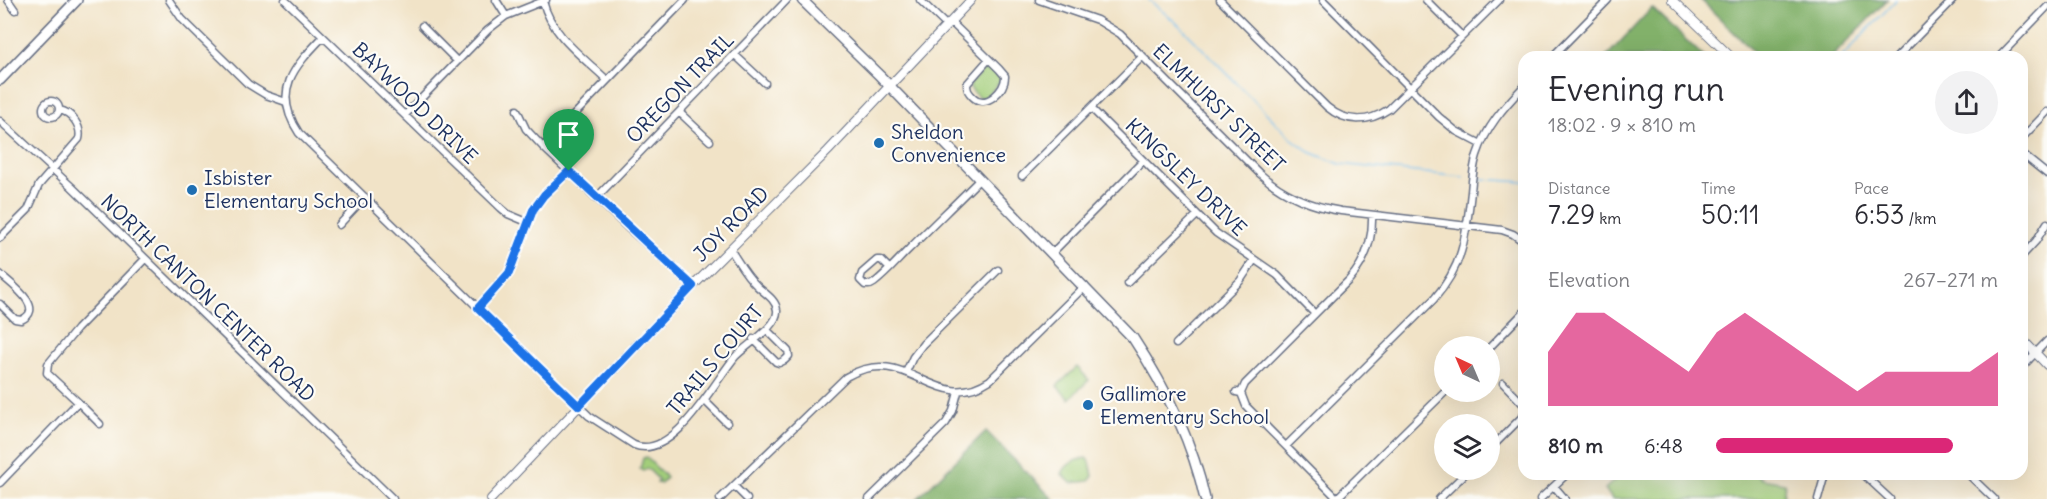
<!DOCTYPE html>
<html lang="en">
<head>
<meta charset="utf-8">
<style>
	body { margin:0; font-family:Delius,sans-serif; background:#f2f2f3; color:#2b2b33; height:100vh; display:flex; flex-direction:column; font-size:22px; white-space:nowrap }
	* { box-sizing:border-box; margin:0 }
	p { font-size:20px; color:#7c7c81 }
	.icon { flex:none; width:33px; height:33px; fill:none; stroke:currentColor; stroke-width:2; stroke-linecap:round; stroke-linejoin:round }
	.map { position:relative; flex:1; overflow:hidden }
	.drawer { position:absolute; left:1518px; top:51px; width:510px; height:429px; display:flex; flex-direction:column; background:#fff; border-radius:18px; box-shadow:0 6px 24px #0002 }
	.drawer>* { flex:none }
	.needle { width:39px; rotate:316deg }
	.tools { position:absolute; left:1434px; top:336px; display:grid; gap:12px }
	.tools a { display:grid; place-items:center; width:66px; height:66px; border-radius:50%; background:#fff; box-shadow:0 6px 24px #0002; font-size:30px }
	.pin { position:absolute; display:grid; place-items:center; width:51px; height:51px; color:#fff; margin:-62px -26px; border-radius:50% 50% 50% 0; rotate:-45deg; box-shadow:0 0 6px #0007 }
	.pin .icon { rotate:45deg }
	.round { display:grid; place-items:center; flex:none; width:63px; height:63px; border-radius:32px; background:#f2f2f3 }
	.headline { display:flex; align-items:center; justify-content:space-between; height:102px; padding:0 30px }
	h1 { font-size:33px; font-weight:600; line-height:45px }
	.stats { display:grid; grid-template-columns:repeat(3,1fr); gap:9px; height:102px; padding:6px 30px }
	.stats div { display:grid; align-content:center }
	.stats b { font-size:26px; font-weight:600 }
	.stats small { font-size:16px; font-weight:400 }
	.stats p { font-size:16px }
	.chart { height:168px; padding:12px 30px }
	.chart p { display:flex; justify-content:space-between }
	.chart svg { width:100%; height:108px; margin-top:6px; fill:#db2777; opacity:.7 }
	ul { padding:0 30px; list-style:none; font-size:20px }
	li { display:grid; grid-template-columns:96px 72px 1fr; align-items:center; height:45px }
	li i { height:15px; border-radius:8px; background:#db2777 }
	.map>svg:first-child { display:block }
</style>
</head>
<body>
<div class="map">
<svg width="2047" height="499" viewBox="0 0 2047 499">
	<rect width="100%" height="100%" fill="#fdfcf7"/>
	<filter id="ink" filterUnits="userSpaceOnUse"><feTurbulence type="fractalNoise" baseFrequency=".0167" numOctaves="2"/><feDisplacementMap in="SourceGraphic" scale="12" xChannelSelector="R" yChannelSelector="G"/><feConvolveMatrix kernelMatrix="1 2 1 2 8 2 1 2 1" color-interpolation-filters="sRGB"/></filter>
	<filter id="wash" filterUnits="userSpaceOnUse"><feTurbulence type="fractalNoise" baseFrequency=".008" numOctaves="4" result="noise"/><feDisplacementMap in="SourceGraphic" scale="24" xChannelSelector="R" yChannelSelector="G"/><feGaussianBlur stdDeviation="1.35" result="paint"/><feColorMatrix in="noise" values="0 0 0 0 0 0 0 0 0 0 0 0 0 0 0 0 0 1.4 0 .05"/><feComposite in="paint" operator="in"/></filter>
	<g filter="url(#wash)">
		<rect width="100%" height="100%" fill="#f1e3c7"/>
		<path fill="#a3ce7a" stroke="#5f7e6c" stroke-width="1.5" d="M986,66C994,66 1001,72 1002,80L985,98L978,97L970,88V84Z
			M1077,367L1089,380L1069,399L1057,386Z
			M646,457L666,477L661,484L657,483L659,480L647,468L643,471L640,469L643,458Z
			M1086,458L1090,462L1093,476L1089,481L1071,483L1062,474C1066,463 1076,460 1086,458Z
			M1621,474H1757L1762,479L1785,483L1783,499H1612L1605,489Z"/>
		<path fill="#82b16a" stroke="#4e7064" stroke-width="1.5" d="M1701,0H1887L1832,57H1759Z
			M1652,8L1704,57H1606Z
			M986,431L1053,499H917Z"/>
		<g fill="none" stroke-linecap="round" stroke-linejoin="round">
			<path stroke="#78c0f0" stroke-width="1.5" d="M1149,0L1180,26L1291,138L1310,152L1340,164L1463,177
				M1842,57L1896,0
				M1481,179L1524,182"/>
		</g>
	</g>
	<g filter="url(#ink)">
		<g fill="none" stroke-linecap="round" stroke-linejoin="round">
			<g stroke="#666e83" stroke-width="9">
				<path id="minor" d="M8,0L15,10
					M169,0L182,19L248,84L266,95L286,102
					M285,0L501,208L508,214L527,222
					M496,0L506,16
					M920,0L947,26
					M1039,0L1097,20L1120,34L1259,173C1283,195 1309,206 1341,211L1502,230L1513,234L1524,242
					M1220,0L1327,107C1346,123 1368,123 1389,109L1499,0
					M1323,0L1439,117L1456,131L1481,144
					M1426,0L1462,36
					M543,1C551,35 583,57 607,80
					M951,22L999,69L1005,76C1006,91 985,109 973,97C968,92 967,90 967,84L989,59
					M422,26L457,61
					M323,37C294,67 271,91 299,133L589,416L634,445C673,461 714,382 735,357C746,345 779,326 777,310C776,299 764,293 757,286C746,276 738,261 730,249
					M735,55L765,83
					M1552,57L1608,0
					M1897,57L1953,0
					M1999,57L2047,7
					M43 109a8 8 0 1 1 16 0a8 8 0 1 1-16 0Z
					M1091,108L1216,233L1277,275L1315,314
					M517,110L526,129L543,147L628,228L671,265L693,286
					M679,112L710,141
					M405,115L488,30L506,16L546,0
					M0,121L72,187L393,499
					M2022,138L2047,112
					M543,147L685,0
					M2022,154L2047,174
					M1022,176L1143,56
					M596,198L787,0
					M339,225L365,197
					M0,238L28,210L39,185L79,139C82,127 72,112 59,110
					M1052,253L1143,161
					M2022,256L2036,241L2047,223
					M889,268L881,260H877L862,273L860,280L865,285C870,285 870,286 874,283C886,274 897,261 908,250C932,226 956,203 979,180
					M0,274C11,284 47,309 21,320L15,319L0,304
					M1127,283L1197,215
					M478,308L509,273L533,210L544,195L569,171
					M753,339L776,362L779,363L785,360L789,356L788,351L767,330
					M1176,344L1240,281L1254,260
					M1490,347L1524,312
					M2022,367L2047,341
					M906,372L913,357L923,344L998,270
					M1503,383L1524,405
					M1236,392L1241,393L1246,406L1337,498
					M1241,393L1245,384L1349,280C1366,261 1373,240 1372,215
					M705,401L727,423
					M78,402L100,424
					M1286,446L1434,299C1464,265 1466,235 1471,192C1472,179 1473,167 1477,155C1486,127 1504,107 1524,86
					M1490,449L1524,415
					M1863,474L1890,499
					M1968,474L1994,499
					M0,483L78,402L47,373L48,364L77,329L145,259
					M734,486L747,499
					M1554,486L1565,499
					M720,499L846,377C909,341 934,417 990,380L1085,286
					M869,499L946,423L953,411L958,392
					M1336,499L1445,392
					M1439,499L1469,470
					M1540,499L1567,474
					M1818,499L1825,474"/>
			</g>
			<g stroke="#666e83" stroke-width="10">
				<path id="tertiary" d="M1672,0L1731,57
					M2022,339L2047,365
					M491,499L693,286L828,151L971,0"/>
			</g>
			<g stroke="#666e83" stroke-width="12">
				<path id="secondary" d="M802,0L880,76L1133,338C1166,388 1192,440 1205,499
					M0,80L77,0"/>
			</g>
			<use href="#minor" stroke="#fff" stroke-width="6"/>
			<use href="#tertiary" stroke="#fff" stroke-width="8"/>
			<use href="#secondary" stroke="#fff" stroke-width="9"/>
		</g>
	</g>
	<g fill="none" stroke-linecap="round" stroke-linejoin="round" filter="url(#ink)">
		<g stroke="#fff" stroke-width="12">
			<path id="route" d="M569,171L693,286L579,406L478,308L509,273L533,210L544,195Z"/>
		</g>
		<use href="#route" stroke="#1a73e8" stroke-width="8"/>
	</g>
	<g fill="#1f6fb2" stroke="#fdfcf7" stroke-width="2">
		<circle cx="879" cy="143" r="6"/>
		<circle cx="192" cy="190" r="6"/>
		<circle cx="1088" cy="405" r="6"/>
	</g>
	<g text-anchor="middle" stroke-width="4.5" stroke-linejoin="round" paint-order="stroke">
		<g font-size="20" fill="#1b2f5e" stroke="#fdfcf7">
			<text transform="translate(680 88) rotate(-46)" y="7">OREGON TRAIL</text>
			<text transform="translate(415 103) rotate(44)" y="7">BAYWOOD DRIVE</text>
			<text transform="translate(1219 108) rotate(44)" y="7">ELMHURST STREET</text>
			<text transform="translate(1186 177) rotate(44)" y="7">KINGSLEY DRIVE</text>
			<text transform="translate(731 224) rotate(-45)" y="7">JOY ROAD</text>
			<text transform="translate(208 298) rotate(44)" y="7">NORTH CANTON CENTER ROAD</text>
			<text transform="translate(715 360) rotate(-50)" y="7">TRAILS COURT</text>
		</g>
		<g font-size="20" fill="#1b2f5e" stroke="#fdfcf7" text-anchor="start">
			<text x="891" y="139">Sheldon<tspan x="891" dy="23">Convenience</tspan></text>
			<text x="204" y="185">Isbister<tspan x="204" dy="23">Elementary School</tspan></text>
			<text x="1100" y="401">Gallimore<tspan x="1100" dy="23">Elementary School</tspan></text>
		</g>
	</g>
</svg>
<div class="tools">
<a><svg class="needle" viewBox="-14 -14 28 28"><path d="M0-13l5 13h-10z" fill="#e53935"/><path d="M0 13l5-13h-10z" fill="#7c7c81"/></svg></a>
<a><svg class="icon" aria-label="layers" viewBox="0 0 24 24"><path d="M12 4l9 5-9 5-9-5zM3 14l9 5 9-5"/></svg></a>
</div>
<div class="pin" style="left:569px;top:171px;background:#1e9e55"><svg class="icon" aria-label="arrive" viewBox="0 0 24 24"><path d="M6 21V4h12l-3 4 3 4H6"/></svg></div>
<section class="drawer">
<div class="headline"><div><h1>Evening run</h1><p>18:02 · 9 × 810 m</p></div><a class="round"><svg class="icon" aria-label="share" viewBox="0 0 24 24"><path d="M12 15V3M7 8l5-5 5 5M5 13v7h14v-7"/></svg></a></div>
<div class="stats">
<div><p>Distance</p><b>7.29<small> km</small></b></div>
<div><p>Time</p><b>50:11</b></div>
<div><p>Pace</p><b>6:53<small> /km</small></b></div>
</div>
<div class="chart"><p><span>Elevation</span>267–271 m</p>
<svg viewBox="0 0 160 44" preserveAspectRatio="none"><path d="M0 44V22L10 6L20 6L30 14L40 22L50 30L60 14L70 6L80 14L90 22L100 30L110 38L120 30L130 30L140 30L150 30L160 22V44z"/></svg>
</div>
<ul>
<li><b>810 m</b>6:48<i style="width:84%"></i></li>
</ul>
</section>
</div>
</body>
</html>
